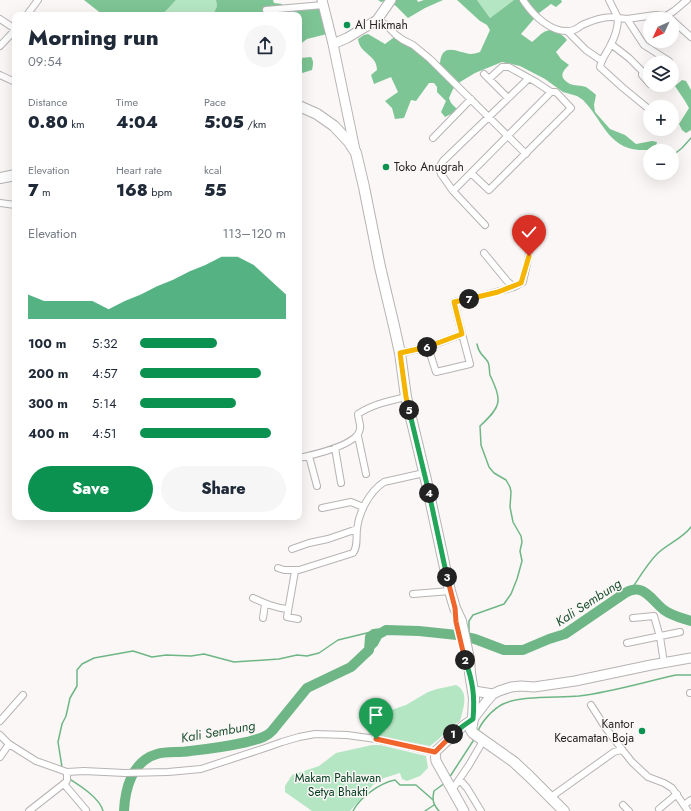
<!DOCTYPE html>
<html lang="en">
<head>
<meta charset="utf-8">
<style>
	body { margin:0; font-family:Jost,sans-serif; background:#f6f6f7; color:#1f2937; height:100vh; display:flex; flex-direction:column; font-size:15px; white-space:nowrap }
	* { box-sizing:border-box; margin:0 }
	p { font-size:13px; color:#747a83 }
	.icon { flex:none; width:22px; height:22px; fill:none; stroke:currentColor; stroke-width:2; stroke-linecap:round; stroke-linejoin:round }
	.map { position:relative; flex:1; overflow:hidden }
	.drawer { position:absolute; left:12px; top:12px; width:290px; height:508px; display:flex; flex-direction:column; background:#fff; border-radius:8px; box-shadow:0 4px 16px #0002 }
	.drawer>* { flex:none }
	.needle { width:26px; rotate:226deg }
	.buttons { position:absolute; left:643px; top:12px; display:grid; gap:8px }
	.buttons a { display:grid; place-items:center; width:36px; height:36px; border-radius:50%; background:#fff; box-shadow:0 4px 16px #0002; font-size:20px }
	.pin { position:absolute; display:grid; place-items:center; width:34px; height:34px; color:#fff; margin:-41px -17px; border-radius:50% 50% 50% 0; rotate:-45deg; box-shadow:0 0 4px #0007 }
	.pin .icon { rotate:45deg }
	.km { position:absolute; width:20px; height:20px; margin:-10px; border-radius:50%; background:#222; color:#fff; font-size:11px; line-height:20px; text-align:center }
	.round { display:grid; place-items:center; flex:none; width:42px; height:42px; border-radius:21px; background:#f6f6f7 }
	.head { display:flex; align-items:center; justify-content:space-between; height:68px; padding:0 16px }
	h1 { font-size:22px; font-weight:800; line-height:30px }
	.figures { display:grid; grid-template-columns:repeat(3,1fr); gap:6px; height:68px; padding:4px 16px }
	.figures div { display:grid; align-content:center }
	.figures b { font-size:17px; font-weight:800 }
	.figures small { font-size:11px; font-weight:400 }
	.figures p { font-size:11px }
	.chart { height:112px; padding:8px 16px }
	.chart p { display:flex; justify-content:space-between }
	.chart svg { width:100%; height:72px; margin-top:4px; fill:#0c9250; opacity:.7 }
	.cta { display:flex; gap:8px; margin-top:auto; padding:8px 16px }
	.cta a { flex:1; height:46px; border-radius:24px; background:#0c9250; color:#fff; font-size:16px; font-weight:800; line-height:46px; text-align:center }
	.cta a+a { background:#f6f6f7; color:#1f2937 }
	ul { padding:0 16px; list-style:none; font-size:13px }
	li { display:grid; grid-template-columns:64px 48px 1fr; align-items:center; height:30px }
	li i { height:10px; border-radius:5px; background:#0c9250 }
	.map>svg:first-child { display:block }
</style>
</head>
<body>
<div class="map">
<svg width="691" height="811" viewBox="0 0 691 811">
	<rect width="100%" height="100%" fill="#fbf7f6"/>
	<path fill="#b5e6c3" d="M176,0H216L217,6L213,15H162Z
		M477,0H514L490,18Z
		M456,685C470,692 463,709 460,721C452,725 439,740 430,746L373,735L369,734L365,724L379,714L406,705L428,692L437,689Z
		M372,745H380L426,756L428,768L420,776L407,781L402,779L400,773L384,778L373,785L350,811H312L285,792V786L292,775L319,766L336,753Z"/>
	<path fill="#7dc594" d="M84,0H176L162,15H103Z
		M216,0H273L274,3L282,4L284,13L311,8H320L327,34L307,39L299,45V15H213L217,6Z
		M378,0H417L418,2L424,0H443L425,8L408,18L396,6L387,1L381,2Z
		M457,0H477L490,18L514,0H561L562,2L556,7L551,4L539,13L521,34L532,42C536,39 540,34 544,32C553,27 562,34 567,40L556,52L561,59L569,65C561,72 559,78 570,84C574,86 581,85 586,87C589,89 593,92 596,95L594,105L595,112L610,129L625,135L636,144L652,141L657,142L656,146C650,151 646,150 639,150C608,148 602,119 583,100L577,96L563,92L545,79L520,66L502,62L475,73L460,82L453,89L449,98L451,103L457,109L453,113L445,117L441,112L446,101L437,92V87L434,83H429L416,101L411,100L404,118L395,119L392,108L385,101L398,92L391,77L374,84L371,75L377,70C377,54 360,55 358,39L364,35L368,34L385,44L393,38L396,32L411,41L432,59L440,63C442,41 459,53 470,54C473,54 477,53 480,52L490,30L487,25L480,21Z
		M299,56L300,58L311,57C314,61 313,65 312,70L299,74Z
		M682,80L686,81L691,90V130L686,133L682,130L679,124L689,108L685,101L675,86Z"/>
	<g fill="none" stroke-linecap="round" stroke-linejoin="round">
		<path stroke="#6fb686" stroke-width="1.5" d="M672,156L682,148L691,138
			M631,590C639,578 647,564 657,554C667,544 682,539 691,527
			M469,636V621L473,615L504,604L511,594L517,579L522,561L520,551L522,542L521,536L513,522L510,507L511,492L510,487L506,480L494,473L489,467L481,445L480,426C502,406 502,401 490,375C489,371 490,366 488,362C483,354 479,355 477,344
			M478,731C482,721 493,709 503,704C522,695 558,698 579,696C612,692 644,682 676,675H691
			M62,767L58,742L62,724L66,716L70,698L77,686V670L82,664L94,658L133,651L152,657L166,655L191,656L204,654L234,662L279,659L297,655L307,656L319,653L338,640L371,632L374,634
			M68,778C79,785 100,798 103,811
			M449,778L475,738
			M353,811C360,797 380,783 395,780L400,785H416L432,799
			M425,811L434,805
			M439,811C433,804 432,800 434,791L445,783"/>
		<path stroke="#6fb686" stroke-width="6" d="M369,650L375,644L381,633"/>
		<path stroke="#6fb686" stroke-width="10" d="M124,811C125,789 132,761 157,754C167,751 179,753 190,751C209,749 229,746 247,742C256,739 266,738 272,731L307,688L351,667L369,650L370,637L374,634L381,633L386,630L419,631L457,635L475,639L504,650H523L549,639L565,634L625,593C644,582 651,600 664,610C672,616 682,618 691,621"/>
		<g stroke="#b7b3b3" stroke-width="8">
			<path id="street" d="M523,0C533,15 553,36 574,30C577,29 579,27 582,25C593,20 607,15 618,18C618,28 615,37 610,46C607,53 601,59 600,67L622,87L650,110
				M609,0L618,18L627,19L655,15L666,16L674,11L687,0
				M266,10L323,5
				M27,15L38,0
				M0,19L15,29
				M627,19L644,45L669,61L670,63
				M377,20L385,24L396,35L403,40L413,45L430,59L526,154
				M672,20L691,37
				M567,31L586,50L602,61
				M611,44L629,58L642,71V75L650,84
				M0,46L15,30
				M484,74L508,98
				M0,75L15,82
				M433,138L471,99
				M471,173L489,190L571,108L556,92H551L536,82L509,67H502L489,79
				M453,191L441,174L439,168L443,161L528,79
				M0,203L15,205
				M485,225L453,191L551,92
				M514,287L523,282L529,255
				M428,347L436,372L470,364L462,334
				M400,353L428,347L462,334L454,302L478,297L514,287L507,281L484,253
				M358,436L366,474
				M335,448L341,483
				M309,456L317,486
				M299,458C313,455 358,445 360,429C361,424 358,419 358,414C373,404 389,401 406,397
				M322,508L351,502L363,507
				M292,549L309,543L328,539L357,529
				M278,568L284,570H299L353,553C358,547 356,537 357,529C359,512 369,492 384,482L424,473
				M295,571L287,617L298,619
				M413,594L450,591
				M253,598C264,603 275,608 288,609
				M263,618L265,604
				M633,618L654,616L660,637L664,663
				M627,643L680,632
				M690,693H691
				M591,705L605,727L624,752
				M0,721L23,695
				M0,735L9,744L36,761L67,772L84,771L125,773L168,772L201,769L265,748L282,742L299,737L315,734L347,735L376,739L435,752
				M0,757L9,744
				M460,780L467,788L481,811
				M64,784L86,810
				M452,790L469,765L483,741
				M551,797L614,752L621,750L624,752L632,762L648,777L664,783L672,788L688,811
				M623,805L629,811
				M684,805L691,800
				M659,809L677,794
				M29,811L66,782L67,780V772"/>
		</g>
		<g stroke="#b7b3b3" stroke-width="11">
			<path id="secondary" d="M322,0L333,44L355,150
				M333,44L347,38L377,20L391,0
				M474,691L493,694L499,691L511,687L521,686L534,687L575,681L651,665L691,658
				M464,811L436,761L435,752L463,726L473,719L486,702L493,694"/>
		</g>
		<g stroke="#b7b3b3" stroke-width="12">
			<path id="primary" d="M299,106L317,114L334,126L349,142L356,153L364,187L380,267L394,326L400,353L406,397L426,480L450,591L455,608L461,621L469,659L470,673L474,698L473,719L471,730L473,733L514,762L529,776L564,811
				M0,178L15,175"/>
		</g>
		<use href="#street" stroke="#fff" stroke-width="6"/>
		<use href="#secondary" stroke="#fff" stroke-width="9"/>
		<use href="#primary" stroke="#fff" stroke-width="10"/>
	</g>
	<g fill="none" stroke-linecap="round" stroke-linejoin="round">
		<g stroke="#fff" stroke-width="8">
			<path id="split-1" d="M376,739L435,752L453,734"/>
		</g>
		<g stroke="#fff" stroke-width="8">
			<path id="split-2" d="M453,734L463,726L473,719C475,697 473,681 465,660"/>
		</g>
		<g stroke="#fff" stroke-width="8">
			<path id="split-3" d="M447,577L455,608L456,622L465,660"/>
		</g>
		<g stroke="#fff" stroke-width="8">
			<path id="split-4" d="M429,493L447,577"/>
		</g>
		<g stroke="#fff" stroke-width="8">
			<path id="split-5" d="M409,410L429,493"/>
		</g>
		<g stroke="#fff" stroke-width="8">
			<path id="split-6" d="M409,410L406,397L400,353L427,347"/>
		</g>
		<g stroke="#fff" stroke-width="8">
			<path id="split-7" d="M427,347L462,334L454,302L469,299"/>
		</g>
		<g stroke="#fff" stroke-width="8">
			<path id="split-8" d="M469,299L498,292L521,283L529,256"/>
		</g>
		<use href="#split-1" stroke="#f0652b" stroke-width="5"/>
		<use href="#split-2" stroke="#22a559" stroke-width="5"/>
		<use href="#split-3" stroke="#f0652b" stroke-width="5"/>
		<use href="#split-4" stroke="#22a559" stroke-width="5"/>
		<use href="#split-5" stroke="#22a559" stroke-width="5"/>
		<use href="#split-6" stroke="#f5b400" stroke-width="5"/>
		<use href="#split-7" stroke="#f5b400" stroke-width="5"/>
		<use href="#split-8" stroke="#f5b400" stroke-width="5"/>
	</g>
	<g fill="#0c9250" stroke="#fbf7f6" stroke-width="1.5">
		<circle cx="347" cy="25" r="4"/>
		<circle cx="386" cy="167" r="4"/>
		<circle cx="642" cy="731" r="4"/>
	</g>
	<g text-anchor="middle" stroke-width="3" stroke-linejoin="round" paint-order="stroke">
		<g font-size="12" fill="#201e1e" stroke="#fbf7f6" text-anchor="start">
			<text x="355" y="29">Al Hikmah</text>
			<text x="394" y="171">Toko Anugrah</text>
			<text x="634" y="728" text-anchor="end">Kantor<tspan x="634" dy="14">Kecamatan Boja</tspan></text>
		</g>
		<g font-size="12" fill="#074021" stroke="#fbf7f6">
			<text x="338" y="782">Makam Pahlawan<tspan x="338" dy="14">Setya Bhakti</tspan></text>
		</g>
		<g font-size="13" font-style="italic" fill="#1c5131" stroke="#fbf7f6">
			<text transform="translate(588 602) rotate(-33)" y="5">Kali Sembung</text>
			<text transform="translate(218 731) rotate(-10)" y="5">Kali Sembung</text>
		</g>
	</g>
</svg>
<div class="buttons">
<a><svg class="needle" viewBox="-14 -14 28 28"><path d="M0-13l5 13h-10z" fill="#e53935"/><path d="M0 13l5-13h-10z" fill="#747a83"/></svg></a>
<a><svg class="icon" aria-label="layers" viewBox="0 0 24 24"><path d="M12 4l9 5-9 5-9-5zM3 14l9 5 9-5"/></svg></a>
<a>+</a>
<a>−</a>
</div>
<div class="pin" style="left:376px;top:739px;background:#1e9e55"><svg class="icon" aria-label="arrive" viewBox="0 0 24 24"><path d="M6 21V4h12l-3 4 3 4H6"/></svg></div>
<div class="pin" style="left:529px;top:256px;background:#d93025"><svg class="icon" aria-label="check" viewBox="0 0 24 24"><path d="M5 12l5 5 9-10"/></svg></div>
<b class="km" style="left:453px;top:734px">1</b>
<b class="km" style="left:465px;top:660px">2</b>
<b class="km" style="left:447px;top:577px">3</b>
<b class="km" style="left:429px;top:493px">4</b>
<b class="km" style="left:409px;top:410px">5</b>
<b class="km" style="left:427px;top:347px">6</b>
<b class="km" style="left:469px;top:299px">7</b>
<section class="drawer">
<div class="head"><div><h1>Morning run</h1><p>09:54</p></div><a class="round"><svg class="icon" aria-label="share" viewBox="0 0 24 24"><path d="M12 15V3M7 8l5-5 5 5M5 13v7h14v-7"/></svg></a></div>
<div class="figures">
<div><p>Distance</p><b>0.80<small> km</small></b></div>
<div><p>Time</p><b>4:04</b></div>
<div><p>Pace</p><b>5:05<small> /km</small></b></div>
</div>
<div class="figures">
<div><p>Elevation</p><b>7<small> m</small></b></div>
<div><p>Heart rate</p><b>168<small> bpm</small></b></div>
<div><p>kcal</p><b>55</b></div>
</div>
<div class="chart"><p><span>Elevation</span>113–120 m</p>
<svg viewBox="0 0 160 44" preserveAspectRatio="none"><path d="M0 44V29L10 33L20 33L30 33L40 33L50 38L60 33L70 29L80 24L90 20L100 15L110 11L120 6L130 6L140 11L150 20L160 29V44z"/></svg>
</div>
<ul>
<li><b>100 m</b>5:32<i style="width:53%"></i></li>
<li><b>200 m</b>4:57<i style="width:83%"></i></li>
<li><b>300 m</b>5:14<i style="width:66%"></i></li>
<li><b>400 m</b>4:51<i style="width:90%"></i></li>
</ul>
<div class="cta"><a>Save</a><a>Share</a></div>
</section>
</div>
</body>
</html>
